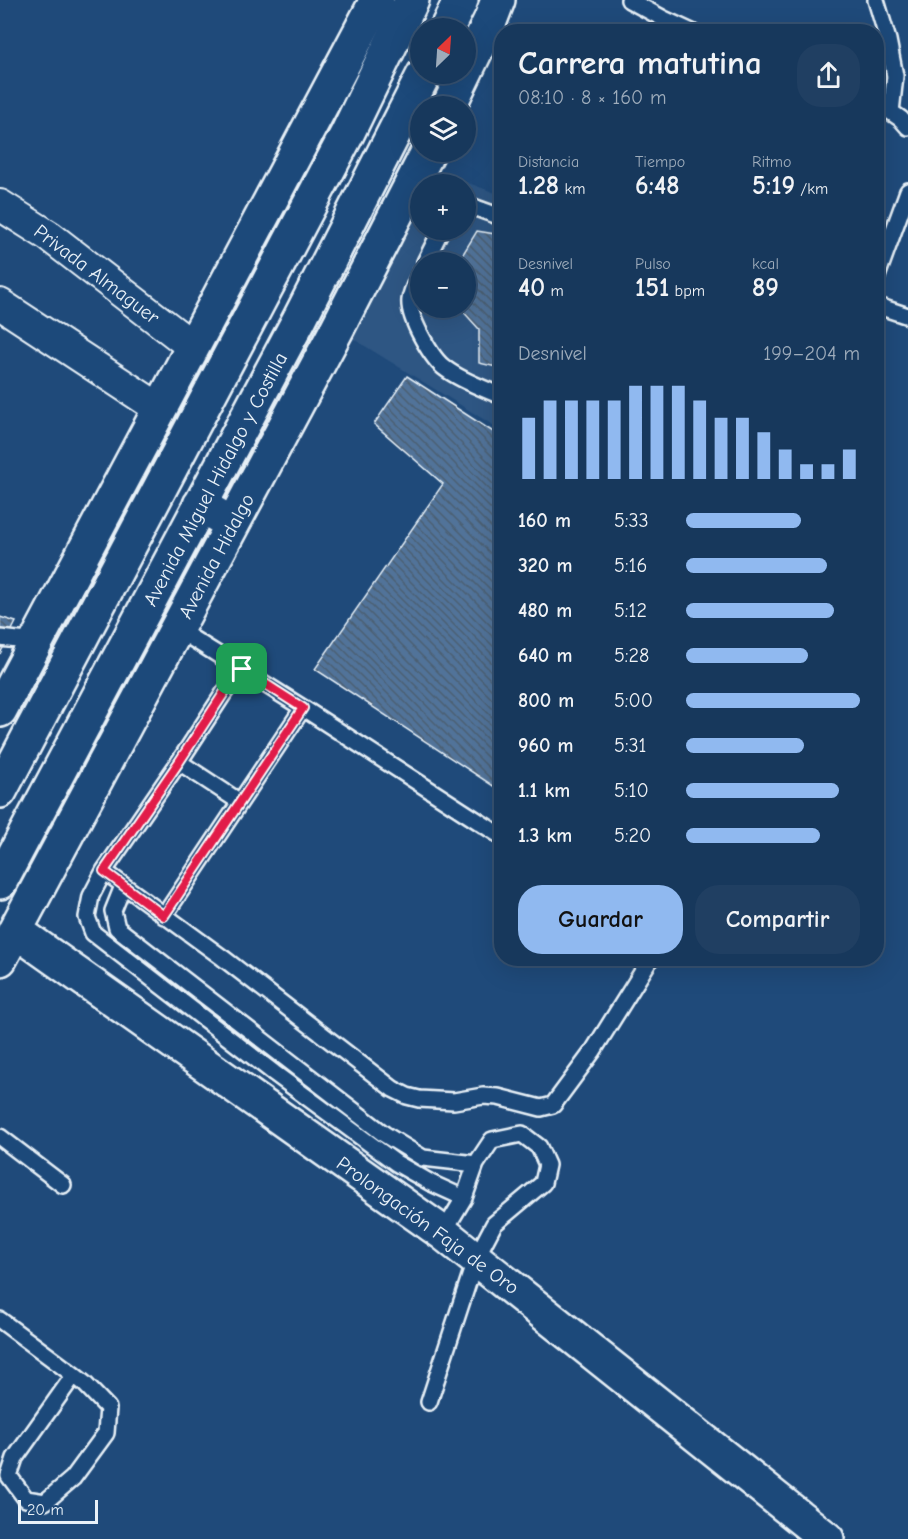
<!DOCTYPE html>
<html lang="es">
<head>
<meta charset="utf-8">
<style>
	body { margin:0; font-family:"Comic Neue",sans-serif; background:#203f62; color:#f1f3f6; height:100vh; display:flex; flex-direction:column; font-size:22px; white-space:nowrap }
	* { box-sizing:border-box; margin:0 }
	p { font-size:20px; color:#9eacbb }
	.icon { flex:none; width:33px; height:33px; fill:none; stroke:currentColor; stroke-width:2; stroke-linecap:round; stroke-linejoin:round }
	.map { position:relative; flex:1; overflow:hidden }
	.side { position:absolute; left:494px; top:24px; width:390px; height:942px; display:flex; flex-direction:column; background:#17385c; border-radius:24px; box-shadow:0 6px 24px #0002,0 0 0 2px #365272 }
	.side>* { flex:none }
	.needle { width:39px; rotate:25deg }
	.controls { position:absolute; left:410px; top:18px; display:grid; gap:12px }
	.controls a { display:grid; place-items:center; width:66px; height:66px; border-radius:50%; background:#17385c; box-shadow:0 6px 24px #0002,0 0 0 2px #365272; font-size:30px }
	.scale { position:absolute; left:18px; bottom:15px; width:80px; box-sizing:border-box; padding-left:6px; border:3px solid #e8f1f8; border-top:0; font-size:16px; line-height:21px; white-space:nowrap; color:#e8f1f8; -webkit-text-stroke:4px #1f4a7a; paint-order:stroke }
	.pin { position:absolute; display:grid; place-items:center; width:51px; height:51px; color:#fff; margin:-26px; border-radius:12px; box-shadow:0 3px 9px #0006 }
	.round { display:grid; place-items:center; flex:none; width:63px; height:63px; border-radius:24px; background:#203f62 }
	.overview { display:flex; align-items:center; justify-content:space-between; height:102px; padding:0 24px }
	h1 { font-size:33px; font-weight:700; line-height:45px }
	.figures { display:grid; grid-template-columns:repeat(3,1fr); gap:9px; height:102px; padding:6px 24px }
	.figures div { display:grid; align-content:center }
	.figures b { font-size:26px; font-weight:700 }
	.figures small { font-size:16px; font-weight:400 }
	.figures p { font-size:16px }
	.chart { height:168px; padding:12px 24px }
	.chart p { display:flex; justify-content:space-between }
	.chart svg { width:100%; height:108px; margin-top:6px; stroke:#90b9f0; stroke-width:6 }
	.cta { display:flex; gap:12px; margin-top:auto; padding:12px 24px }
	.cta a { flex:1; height:69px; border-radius:24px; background:#90b9f0; color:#111; font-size:24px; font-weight:700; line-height:69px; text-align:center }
	.cta a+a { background:#203f62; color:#f1f3f6 }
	ul { padding:0 24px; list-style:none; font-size:20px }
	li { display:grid; grid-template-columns:96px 72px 1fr; align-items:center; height:45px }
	li i { height:15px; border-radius:8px; background:#90b9f0 }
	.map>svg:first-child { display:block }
</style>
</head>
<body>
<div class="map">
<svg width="908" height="1539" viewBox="0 0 908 1539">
	<defs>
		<pattern id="building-back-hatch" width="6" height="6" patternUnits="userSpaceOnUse" patternTransform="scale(1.5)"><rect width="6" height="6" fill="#517399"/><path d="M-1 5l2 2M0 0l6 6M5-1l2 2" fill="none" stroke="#4c5e72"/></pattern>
	</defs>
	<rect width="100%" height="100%" fill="#1f4a7a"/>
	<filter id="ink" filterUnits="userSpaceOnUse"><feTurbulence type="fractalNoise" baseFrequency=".0167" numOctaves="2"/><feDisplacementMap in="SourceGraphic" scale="12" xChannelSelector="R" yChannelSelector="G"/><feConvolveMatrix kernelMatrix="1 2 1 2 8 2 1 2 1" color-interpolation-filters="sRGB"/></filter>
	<g filter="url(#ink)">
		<path fill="#2e5683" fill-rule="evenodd" d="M438,172L501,195V430L352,338L420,206V230H465V184H431ZM420,262H465V308H420Z"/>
		<path fill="url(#building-back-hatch)" stroke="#e8f1f8" stroke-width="1.5" d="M477,231L501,235V368L479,363V329L460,308H465V262H458Z
			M407,376L501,437V791L315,669L443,484L374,424Z
			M0,617L16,622L0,654Z"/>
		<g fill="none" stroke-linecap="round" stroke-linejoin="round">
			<g stroke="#e8f1f8" stroke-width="20">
				<path id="service" d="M629,0L664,19L692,32
					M876,0L888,40L895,76L891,112L901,119L908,127
					M876,105L891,112
					M465,204L501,217
					M425,262L441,230
					M420,274C416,282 411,291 410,300C408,317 432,360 446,369C462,381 483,388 501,396
					M876,279L908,191
					M876,303L881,307L908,316
					M177,629L303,708L501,836
					M0,638L36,642
					M242,669L224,693L179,762L104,871L223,958L393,1089L407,1096L419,1099L454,1101L483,1096L498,1097L541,1108L553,1105L593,1051L651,958
					M179,762L240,802
					M104,871L91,896L87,917L93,933L274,1073L396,1163L431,1183L464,1198L443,1233
					M123,886L113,911L117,928L384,1134L423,1158L476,1164L492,1140L522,1134L539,1147L547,1165L543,1183L494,1224L476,1258L429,1402
					M164,916L303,708
					M0,1137L63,1185
					M464,1198L476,1164
					M0,1320L74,1375L84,1383L108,1408L106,1433L73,1478L45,1502L26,1499L9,1476L15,1458L74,1375"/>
			</g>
			<g stroke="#e8f1f8" stroke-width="34">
				<path id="minor" d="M0,205L49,236L193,347
					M0,304L160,409"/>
			</g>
			<g stroke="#e8f1f8" stroke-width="38">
				<path id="tertiary" d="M449,106L490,21L498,0
					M0,710L377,0
					M16,931L443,1233L827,1539
					M0,959L336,331L428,152"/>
			</g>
			<g stroke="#e8f1f8" stroke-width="38">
				<path id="primary" d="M447,28L461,0
					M200,505L232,524
					M0,791L347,134L412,0
					M0,882L300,318L424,74"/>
			</g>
			<use href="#service" stroke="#1f4a7a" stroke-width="15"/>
			<use href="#minor" stroke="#1f4a7a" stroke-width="30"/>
			<use href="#tertiary" stroke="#1f4a7a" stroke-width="33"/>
			<use href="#primary" stroke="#1f4a7a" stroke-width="33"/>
		</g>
	</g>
	<g fill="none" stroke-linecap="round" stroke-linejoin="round" filter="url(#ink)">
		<g stroke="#fff" stroke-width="12">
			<path id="route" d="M242,669L303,708L164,916L104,871L179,762L224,693Z"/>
		</g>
		<use href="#route" stroke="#e11d48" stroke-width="8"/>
	</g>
	<g text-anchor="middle" stroke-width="4.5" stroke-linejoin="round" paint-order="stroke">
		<g font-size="20" fill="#e8f1f8" stroke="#1f4a7a">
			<text transform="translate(97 274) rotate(37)" y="7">Privada Almaguer</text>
			<text transform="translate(215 479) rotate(-62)" y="7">Avenida Miguel Hidalgo y Costilla</text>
			<text transform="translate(216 556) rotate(-62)" y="7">Avenida Hidalgo</text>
			<text transform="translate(428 1225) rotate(36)" y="7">Prolongación Faja de Oro</text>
		</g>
	</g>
</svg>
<div class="controls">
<a><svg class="needle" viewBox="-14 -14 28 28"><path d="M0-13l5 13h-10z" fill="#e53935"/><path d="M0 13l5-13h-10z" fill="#9eacbb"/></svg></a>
<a><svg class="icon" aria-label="layers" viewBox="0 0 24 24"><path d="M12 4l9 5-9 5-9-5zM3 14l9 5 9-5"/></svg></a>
<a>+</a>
<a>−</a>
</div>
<div class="scale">20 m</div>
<div class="pin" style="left:242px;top:669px;background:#1e9e55"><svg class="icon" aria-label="arrive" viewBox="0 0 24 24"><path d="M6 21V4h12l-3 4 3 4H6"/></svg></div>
<section class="side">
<div class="overview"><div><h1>Carrera matutina</h1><p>08:10 · 8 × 160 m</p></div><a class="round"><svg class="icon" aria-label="share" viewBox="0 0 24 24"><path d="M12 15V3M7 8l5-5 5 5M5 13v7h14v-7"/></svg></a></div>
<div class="figures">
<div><p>Distancia</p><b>1.28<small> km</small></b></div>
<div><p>Tiempo</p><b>6:48</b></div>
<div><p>Ritmo</p><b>5:19<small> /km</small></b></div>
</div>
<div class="figures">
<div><p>Desnivel</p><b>40<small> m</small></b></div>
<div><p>Pulso</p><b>151<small> bpm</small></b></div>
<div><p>kcal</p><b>89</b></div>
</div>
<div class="chart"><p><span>Desnivel</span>199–204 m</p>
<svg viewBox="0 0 160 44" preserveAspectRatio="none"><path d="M5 44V19M15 44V12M25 44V12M35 44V12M45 44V12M55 44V6M65 44V6M75 44V6M85 44V12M95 44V19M105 44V19M115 44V25M125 44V32M135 44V38M145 44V38M155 44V32"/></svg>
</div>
<ul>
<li><b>160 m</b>5:33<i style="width:66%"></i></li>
<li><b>320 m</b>5:16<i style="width:81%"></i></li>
<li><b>480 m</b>5:12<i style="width:85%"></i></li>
<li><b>640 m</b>5:28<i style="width:70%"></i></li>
<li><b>800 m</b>5:00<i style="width:100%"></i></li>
<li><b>960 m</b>5:31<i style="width:68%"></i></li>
<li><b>1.1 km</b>5:10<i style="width:88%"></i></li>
<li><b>1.3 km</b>5:20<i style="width:77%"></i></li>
</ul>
<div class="cta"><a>Guardar</a><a>Compartir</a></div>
</section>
</div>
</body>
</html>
